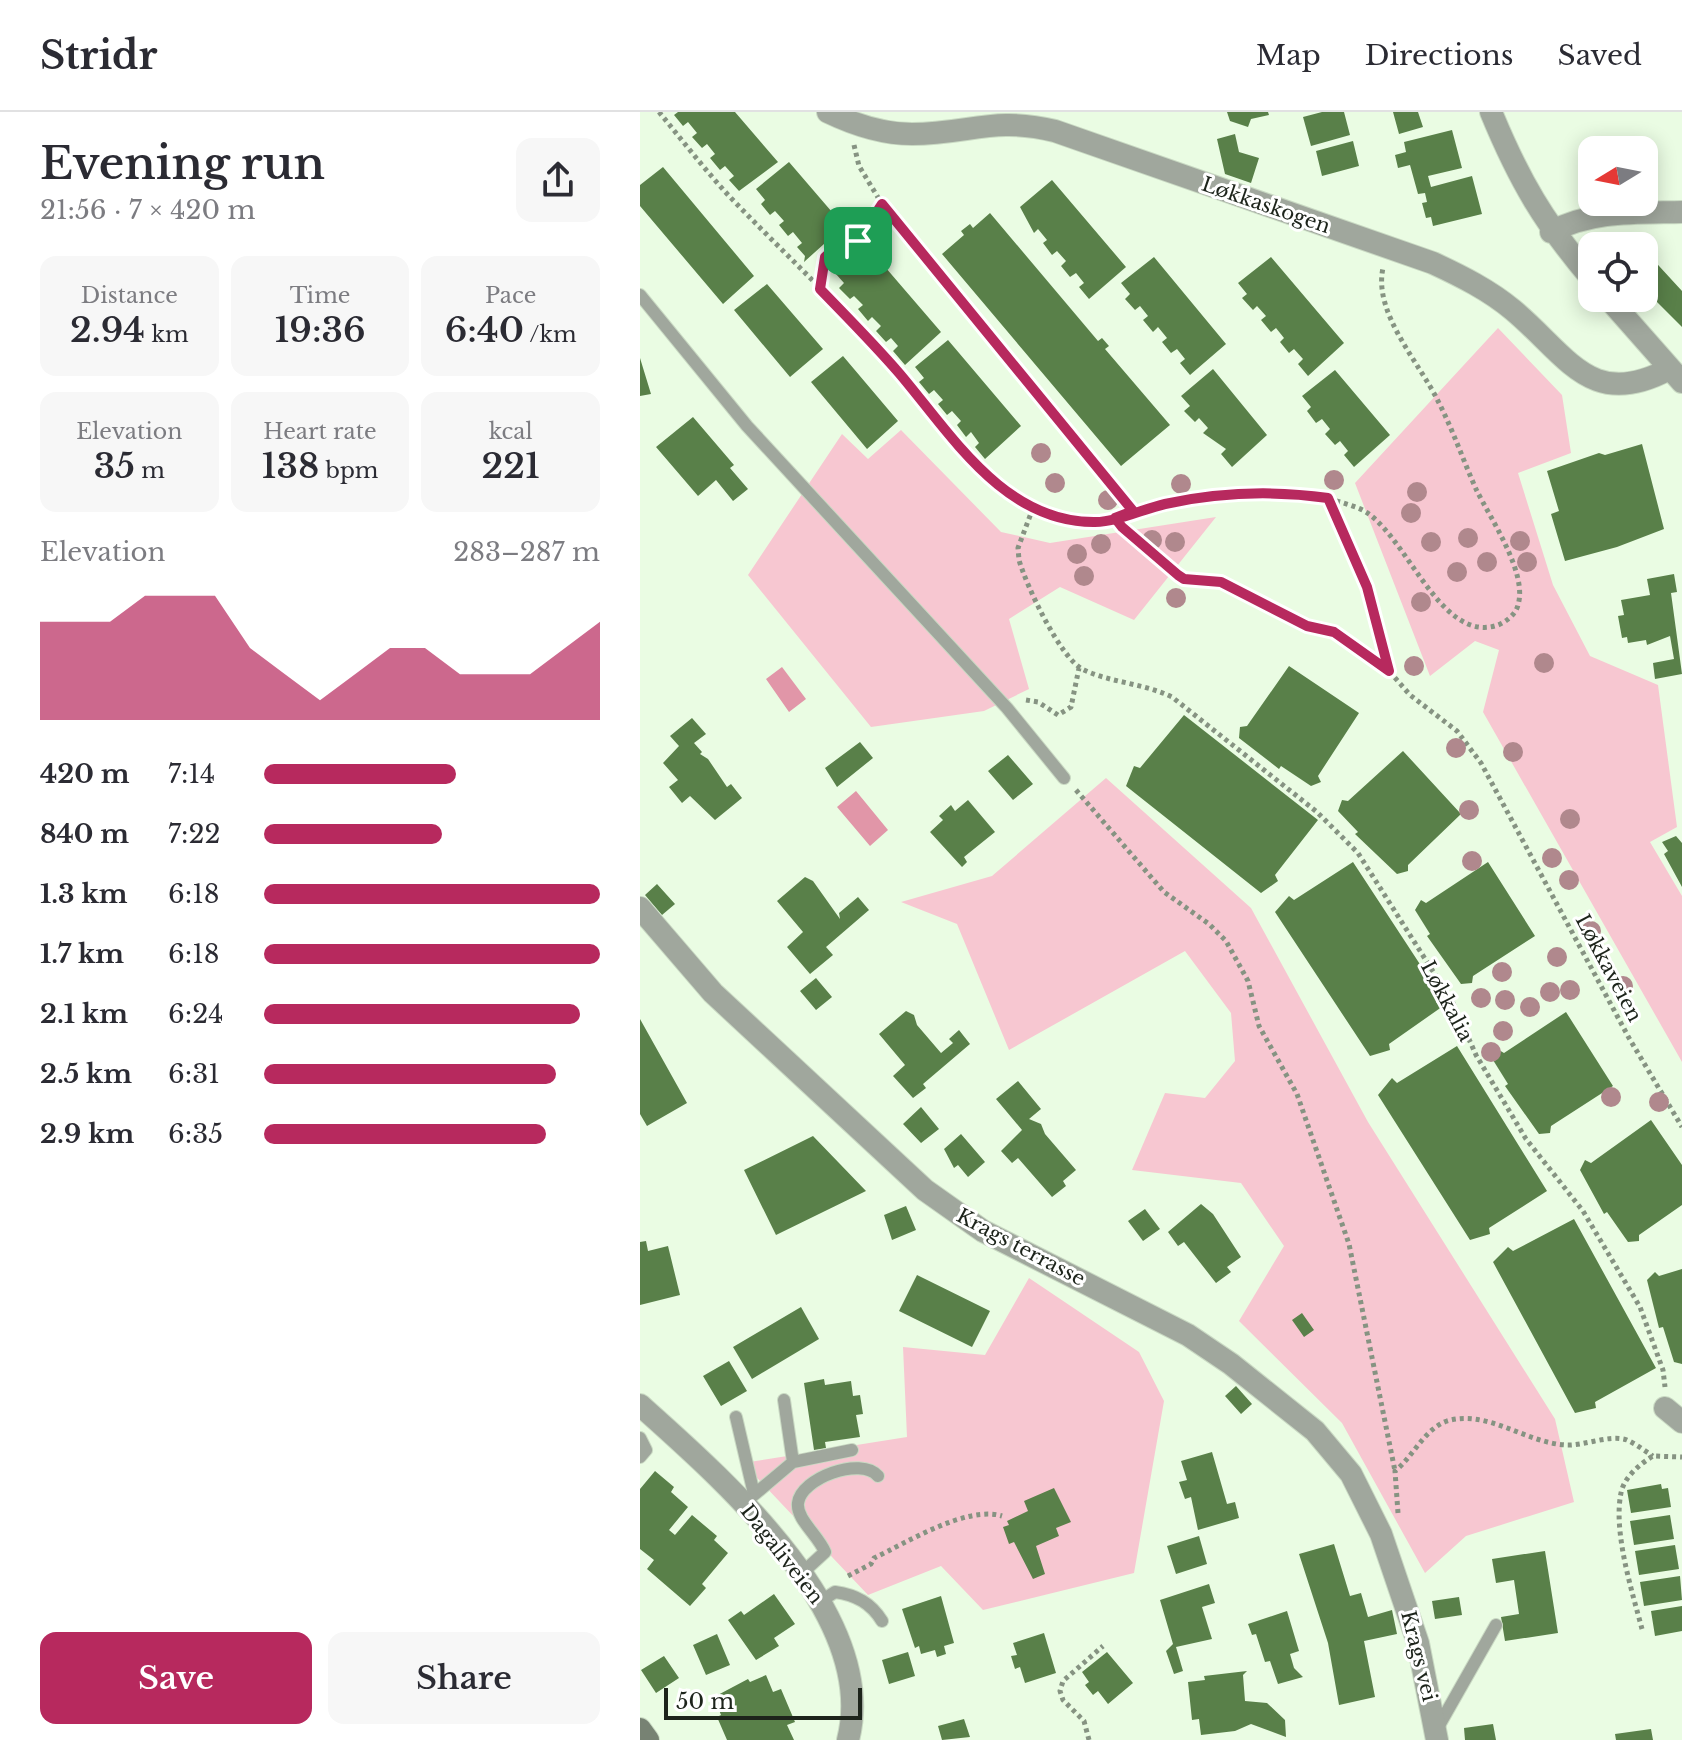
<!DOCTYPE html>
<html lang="en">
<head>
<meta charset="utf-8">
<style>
	body { margin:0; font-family:"Libre Baskerville",serif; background:#f7f7f7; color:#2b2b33; height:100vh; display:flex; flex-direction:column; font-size:30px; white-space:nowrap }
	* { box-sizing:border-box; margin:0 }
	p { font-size:26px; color:#7c7c81 }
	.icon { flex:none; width:44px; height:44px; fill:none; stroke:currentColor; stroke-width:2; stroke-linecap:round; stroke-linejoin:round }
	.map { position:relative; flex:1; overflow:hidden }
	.details { display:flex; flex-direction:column; background:#fff; width:640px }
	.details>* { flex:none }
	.needle { width:52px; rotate:260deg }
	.tools { position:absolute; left:938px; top:24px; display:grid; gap:16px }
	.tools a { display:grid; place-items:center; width:80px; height:80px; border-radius:16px; background:#fff; box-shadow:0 4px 20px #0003; font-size:40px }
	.scale { position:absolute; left:24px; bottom:20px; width:198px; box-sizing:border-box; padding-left:8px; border:4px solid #1d241b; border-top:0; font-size:22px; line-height:28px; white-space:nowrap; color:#1d241b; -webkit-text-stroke:6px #fff; paint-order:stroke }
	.pin { position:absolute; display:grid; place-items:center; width:68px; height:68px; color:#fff; margin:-34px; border-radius:16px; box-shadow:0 4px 12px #0006 }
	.round { display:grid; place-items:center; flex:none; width:84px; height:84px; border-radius:16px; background:#f7f7f7 }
	.head { display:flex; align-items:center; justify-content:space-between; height:136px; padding:0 40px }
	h1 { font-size:44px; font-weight:600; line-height:60px }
	.metrics { display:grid; grid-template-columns:repeat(3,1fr); gap:12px; height:136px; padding:8px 40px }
	.metrics div { display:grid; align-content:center; border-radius:16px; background:#f7f7f7; text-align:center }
	.metrics b { font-size:34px; font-weight:600 }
	.metrics small { font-size:22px; font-weight:400 }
	.metrics p { font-size:22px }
	.chart { height:224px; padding:16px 40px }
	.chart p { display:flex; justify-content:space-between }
	.chart svg { width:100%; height:144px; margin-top:8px; fill:#b7295e; opacity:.7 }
	.button { display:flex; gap:16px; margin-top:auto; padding:16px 40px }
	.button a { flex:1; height:92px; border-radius:16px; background:#b7295e; color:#fff; font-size:32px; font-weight:600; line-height:92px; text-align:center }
	.button a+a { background:#f7f7f7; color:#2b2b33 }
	ul { padding:0 40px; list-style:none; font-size:26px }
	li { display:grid; grid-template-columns:128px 96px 1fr; align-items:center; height:60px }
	li i { height:20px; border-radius:10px; background:#b7295e }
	header { display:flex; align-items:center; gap:48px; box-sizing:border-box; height:112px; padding:0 40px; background:#fff; border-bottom:2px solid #e1e1e2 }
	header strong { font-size:38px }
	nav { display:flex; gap:44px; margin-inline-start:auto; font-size:28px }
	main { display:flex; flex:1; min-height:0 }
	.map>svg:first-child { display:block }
</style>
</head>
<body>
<header>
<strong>Stridr</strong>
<nav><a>Map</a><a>Directions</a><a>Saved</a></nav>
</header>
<main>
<section class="details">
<div class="head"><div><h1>Evening run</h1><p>21:56 · 7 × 420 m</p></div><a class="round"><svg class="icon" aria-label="share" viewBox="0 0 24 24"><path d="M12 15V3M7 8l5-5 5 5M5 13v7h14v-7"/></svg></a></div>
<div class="metrics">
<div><p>Distance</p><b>2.94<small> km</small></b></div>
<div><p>Time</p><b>19:36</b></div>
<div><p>Pace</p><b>6:40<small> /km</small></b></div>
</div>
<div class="metrics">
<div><p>Elevation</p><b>35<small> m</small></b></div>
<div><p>Heart rate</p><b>138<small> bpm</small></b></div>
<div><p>kcal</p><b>221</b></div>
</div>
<div class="chart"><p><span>Elevation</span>283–287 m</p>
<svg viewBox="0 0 160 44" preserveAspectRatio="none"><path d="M0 44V14L10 14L20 14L30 6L40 6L50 6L60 22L70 30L80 38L90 30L100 22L110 22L120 30L130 30L140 30L150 22L160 14V44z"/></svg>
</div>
<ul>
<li><b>420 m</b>7:14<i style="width:57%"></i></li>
<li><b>840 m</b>7:22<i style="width:53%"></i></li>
<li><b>1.3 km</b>6:18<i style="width:100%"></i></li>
<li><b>1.7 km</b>6:18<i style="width:100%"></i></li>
<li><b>2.1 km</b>6:24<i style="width:94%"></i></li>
<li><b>2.5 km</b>6:31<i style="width:87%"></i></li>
<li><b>2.9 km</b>6:35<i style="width:84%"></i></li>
</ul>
<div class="button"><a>Save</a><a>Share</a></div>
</section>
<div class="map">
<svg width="1042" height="1628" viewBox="0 0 1042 1628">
	<rect width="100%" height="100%" fill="#eafce3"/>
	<path fill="#f7c7d1" d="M858,216L922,283L931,341L878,361L913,473L950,544L1018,573L1037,715L1010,730L1042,784V950L843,600L859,538L835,529L790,564L715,371Z
		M261,318L361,420L410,431L576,405L494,508L420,475L369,507L389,577L344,599L231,615L108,463L202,322L228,347Z
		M466,666L611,796L728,1010L915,1307L934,1390L826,1424L785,1461L702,1311L599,1209L644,1134L601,1071L492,1058L525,981L565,986L595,949L591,901L545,839L369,938L317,812L261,790L352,764Z
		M389,1166L499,1240L524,1289L494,1461L343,1498L301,1454L228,1483L103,1351L267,1325L263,1235L345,1243Z"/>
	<path fill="#e196a8" d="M142,555L166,587L149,600L126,567Z
		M216,679L248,718L230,734L197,695Z"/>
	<path fill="#598049" d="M38,0H95L138,50L99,79L89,68L94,64L85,54L80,58L70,46L75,42L67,32L62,36L52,25L57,21L48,10L43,14L34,3Z
		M587,0H628L629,3L611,7L608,15L590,9Z
		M682,0H704L710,23L671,34L663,5Z
		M753,0H778L783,15L759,22Z
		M812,18L822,56L788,64L791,75L832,64L842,102L793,114L791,105L786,106L782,91L787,90L785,81L778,82L770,53L758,56L755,43L766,40L764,30Z
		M595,22L599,40L619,46L611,71L585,62L577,27Z
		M713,29L719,54L682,64L676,39Z
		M149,50L204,114L164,150L165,144L157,135L162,131L153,120L148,124L139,113L144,109L135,99L130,103L121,92L125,88L116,77Z
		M23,55L114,164L83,192L0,94V73Z
		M412,68L486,155L449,187L439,175L444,171L436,161L430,165L421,154L426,149L417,139L412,143L403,131L407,128L398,117L394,121L380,95Z
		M350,101L458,229L462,226L469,234L465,237L530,313L481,354L302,142L324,123L321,119L330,112L333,116Z
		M227,134L301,220L265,253L253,239L258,234L251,226L246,230L236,219L241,214L232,205L228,209L218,197L223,193L214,184L210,187L199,176L204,171L195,161Z
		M1008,142L1042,179V215L1006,179L1004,181V146Z
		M514,145L586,232L550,263L540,251L545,247L537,237L531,241L522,230L527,226L518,215L513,220L503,208L508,204L500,194L495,198L485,187L490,182L481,171Z
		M631,145L704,231L668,264L658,252L663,247L654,237L649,241L640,230L644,226L636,216L631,220L621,208L626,204L617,194L613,198L602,186L607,182L598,171Z
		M127,172L183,237L150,265L94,198Z
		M308,228L381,314L345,347L335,335L339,331L331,320L326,325L317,313L321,309L312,299L307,303L298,292L303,288L294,278L289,282L279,270L284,266L275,255Z
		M203,244L258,309L227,337L171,270Z
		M0,246L11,282L0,284Z
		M573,257L627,323L592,355L581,342L586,337L563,321L568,316L559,306L555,310L544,299L550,294L541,284Z
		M695,258L750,323L714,355L704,343L708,339L700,329L695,333L685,322L690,317L682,307L676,311L667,299L671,295L662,284Z
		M53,305L94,353L90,356L108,377L93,389L76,368L58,384L16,335Z
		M1002,332L1024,417L977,435L925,449L911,402L919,399L907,359L959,341L965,343Z
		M1034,462L1037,480L1031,481L1042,562L1015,567L1013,551L1034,547L1030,524L1007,533L1006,528L988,531L987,525L982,526L978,504L984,503L981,488L1010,483L1007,467Z
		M649,554L719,601L678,664L681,670L671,674L641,654L639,657L599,626L600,615L607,614Z
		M544,603L678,708L635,763L638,769L621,781L486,674L494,654L500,656Z
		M52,606L66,622L54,631L62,640L60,642L68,647L87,675L91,672L102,686L75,708L50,684L42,691L29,675L38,668L23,651L39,634L30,624Z
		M220,630L233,646L197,675L185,656Z
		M763,639L821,702L768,753V759L757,762L715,722L718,720L698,699L702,688L708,689Z
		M368,643L393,672L373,688L348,659Z
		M328,688L355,720L324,745L327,750L322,755L290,720L303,708L299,704L311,693L315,699Z
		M1036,724L1042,731V775L1024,742L1028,739L1022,730Z
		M713,750L806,892L749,932L750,938L730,944L635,800L649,784L654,788Z
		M848,750L895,824L833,864L832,871L821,872L787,824L790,822L775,798L781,788L786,791Z
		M165,765L173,769L200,807L199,801L218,785L229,798L186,835L193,843L170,862L147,835L163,820L137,789Z
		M17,772L35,792L22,803L5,783Z
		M176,866L192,885L176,898L160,879Z
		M266,899L274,903L277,913L301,941L313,931L309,927L319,918L330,932L283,972L286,976L273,986L253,964L265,953L239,922Z
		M926,900L973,974L911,1014L910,1021L899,1022L865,974L868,972L853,948L859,938L864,941Z
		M0,907L47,991L7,1014L0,1002Z
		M817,934L907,1079L849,1116L850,1122L830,1128L738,983L752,966L757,971Z
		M378,969L401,997L389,1007L401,1012L405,1022L436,1058L423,1069L426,1074L412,1085L378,1046L372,1051L361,1039L382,1018L356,987Z
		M281,995L299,1017L281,1031L263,1012Z
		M1011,1008L1042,1053V1093L999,1123V1129L988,1130L967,1100L964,1102L940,1058L945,1048L951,1051Z
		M321,1022L345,1050L328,1065L318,1053L314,1056L304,1037Z
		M173,1024L226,1079L136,1123L104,1058Z
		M561,1092L573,1102L601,1145L587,1155L591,1160L576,1171L544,1130L538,1134L528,1120Z
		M266,1094L276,1118L252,1128L244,1103Z
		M505,1097L520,1117L503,1129L488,1109Z
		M934,1107L1016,1256L955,1290L956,1296L935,1301L853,1150L868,1135L873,1139Z
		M6,1129L8,1139L28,1134L40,1183L0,1193V1130Z
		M1042,1157V1252L1034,1250L1023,1215L1019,1216L1007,1168L1015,1160L1019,1164Z
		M277,1163L350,1199L332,1235L259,1199Z
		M161,1195L179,1227L112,1267L93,1235Z
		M662,1201L674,1218L664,1225L652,1208Z
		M89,1249L107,1279L81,1294L63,1264Z
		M184,1267L185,1273L211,1269L213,1284L220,1283L223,1302L216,1303L220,1325L185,1330L186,1336L174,1338L164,1271Z
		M596,1274L612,1292L601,1302L585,1284Z
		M572,1340L587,1392L595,1390L599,1406L558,1418L551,1385L545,1387L539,1370L547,1368L541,1349Z
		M15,1359L34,1375L31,1380L48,1395L29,1418L35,1423L52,1403L77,1424L74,1428L88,1441L62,1472L66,1476L50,1494L7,1457L14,1448L0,1437V1377Z
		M1021,1372L1022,1377L1028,1376L1031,1395L991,1401L987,1378Z
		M414,1376L431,1410L416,1416L419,1424L396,1434L405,1462L393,1467L374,1430L369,1432L363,1415L369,1413L367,1409L388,1399L384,1389Z
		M1030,1403L1034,1427L994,1433L990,1409Z
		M559,1424L567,1452L536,1462L527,1434Z
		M694,1432L710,1484L721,1481L728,1505L752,1498L757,1522L724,1529L735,1585L699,1593L688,1531L659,1442Z
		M1035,1433L1039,1457L999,1463L995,1439Z
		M905,1439L918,1521L865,1529L861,1505L879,1502L874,1468L856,1471L852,1447Z
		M1040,1464L1042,1488L1004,1494L1000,1470Z
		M569,1472L575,1491L562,1495L572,1527L536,1535L543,1559L534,1562L526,1539L533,1532L520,1488Z
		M134,1482L155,1512L134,1526L139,1534L116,1548L88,1508L101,1499L104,1503Z
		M301,1484L314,1531L304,1534L306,1542L297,1545L295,1538L281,1542L279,1534L275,1536L262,1497Z
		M819,1485L822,1503L795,1507L792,1489Z
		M1042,1494V1519L1015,1524L1011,1499Z
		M647,1499L659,1539L650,1542L654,1556L663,1565L638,1572L630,1549L625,1550L616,1522L612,1523L608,1512Z
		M404,1521L416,1561L385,1571L380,1555L375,1557L371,1544L377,1543L373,1531Z
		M77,1522L90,1553L66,1563L53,1533Z
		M268,1540L275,1564L249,1572L242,1548Z
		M467,1540L493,1571L468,1592L458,1579L453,1583L445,1573L449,1570L442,1560Z
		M24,1544L39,1566L16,1581L1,1558Z
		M607,1559L603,1563L605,1589L627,1591L645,1608L646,1625L611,1612L595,1619L561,1623L559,1607L552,1608L548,1570L565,1568L564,1564Z
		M126,1563L133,1580L141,1577L155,1610L147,1613L154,1628H87L77,1605L81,1603L74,1585L108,1567L110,1570Z
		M324,1607L330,1625L302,1628L298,1614Z
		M853,1612L856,1628H825L824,1616Z
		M1011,1617L1013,1628H976L975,1622Z"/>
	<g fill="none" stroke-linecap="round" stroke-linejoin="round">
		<g stroke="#c9d9c3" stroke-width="14">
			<path id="service" d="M0,183L107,314L367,596L424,666
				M144,1288L153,1350
				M96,1305L114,1382
				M0,1326L6,1338L0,1345
				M103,1392L153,1350L212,1338
				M161,1462L185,1440C178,1423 156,1407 158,1391C161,1366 221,1344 238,1364
				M181,1489L195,1480C216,1483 231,1491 242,1509
				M797,1617L856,1513"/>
		</g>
		<g stroke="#c9d9c3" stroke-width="24">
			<path id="minor" d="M188,0C215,13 242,22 272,22C329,22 354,4 415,19L793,151C821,164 849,178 873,198C928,244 951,299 1029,257
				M851,0C879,68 904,111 952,167
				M911,120C952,98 997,101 1042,100
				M968,186L1042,270
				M0,796L73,881L285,1078L343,1119L548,1223L591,1252L675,1319L711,1362L741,1422L778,1531L797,1628
				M0,1293C84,1368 240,1504 208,1628
				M1025,1296L1042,1310"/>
		</g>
		<g stroke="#c9d9c3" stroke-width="24">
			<path id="secondary" d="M0,1617L8,1628"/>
		</g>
		<path stroke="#869382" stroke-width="5" stroke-dasharray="4 4" stroke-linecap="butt" d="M19,0C42,28 65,58 90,85C138,135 188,182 235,233C278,279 316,344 368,381C391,397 429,413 458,410C475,409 491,399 507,396C577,380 650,370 718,396C764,413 798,534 858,513C866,510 876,502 878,493C888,461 850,406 836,377C823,348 813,318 798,289C779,250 733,201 743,156
			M214,33L219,54L242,92L493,399
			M180,177L185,145L193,139L212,135L242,92
			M688,387L727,475L749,559L770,583L817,619L841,651L989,926L1042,1015
			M393,396L378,436L379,448C386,473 421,548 444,558C472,571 503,571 532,585L677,700L718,741L813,891L836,943L886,1027L943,1099L1000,1195L1023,1258L1025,1275
			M475,406L544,467L581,470L667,514L694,520L746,557
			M386,588L398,590L418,603L431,595L439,556
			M436,678L524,780L569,812L586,829L608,869L619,914L657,982L709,1132L755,1359
			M758,1401L755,1359C773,1345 784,1317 807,1309C847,1297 886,1331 926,1333C944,1334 970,1322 987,1328C996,1332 1005,1339 1013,1344
			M208,1464L231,1452L234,1446C266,1431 327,1393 362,1404
			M1002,1517C992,1479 973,1420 981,1381C984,1365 1000,1352 1013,1344L1042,1345
			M449,1628L444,1609L423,1588L420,1579L423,1569L463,1534"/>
		<use href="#service" stroke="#a0a79d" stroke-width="12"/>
		<use href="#minor" stroke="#a0a79d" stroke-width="22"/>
		<use href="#secondary" stroke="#778273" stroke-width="22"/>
	</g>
	<g fill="#b0888d">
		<circle cx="401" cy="341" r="10"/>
		<circle cx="694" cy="368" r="10"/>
		<circle cx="415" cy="371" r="10"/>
		<circle cx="541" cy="372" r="10"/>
		<circle cx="777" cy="380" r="10"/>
		<circle cx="468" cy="388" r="10"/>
		<circle cx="771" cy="401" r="10"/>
		<circle cx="828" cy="426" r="10"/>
		<circle cx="512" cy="428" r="10"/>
		<circle cx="880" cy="429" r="10"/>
		<circle cx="535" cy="430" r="10"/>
		<circle cx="791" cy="430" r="10"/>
		<circle cx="461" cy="432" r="10"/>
		<circle cx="437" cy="442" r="10"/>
		<circle cx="847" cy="450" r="10"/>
		<circle cx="887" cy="450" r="10"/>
		<circle cx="817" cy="460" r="10"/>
		<circle cx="444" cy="464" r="10"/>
		<circle cx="536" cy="486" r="10"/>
		<circle cx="781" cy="490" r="10"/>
		<circle cx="904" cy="551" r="10"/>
		<circle cx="774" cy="554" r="10"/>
		<circle cx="816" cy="636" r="10"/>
		<circle cx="873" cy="640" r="10"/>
		<circle cx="829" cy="698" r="10"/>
		<circle cx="930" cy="707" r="10"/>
		<circle cx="912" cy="746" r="10"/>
		<circle cx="832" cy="749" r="10"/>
		<circle cx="929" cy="768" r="10"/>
		<circle cx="951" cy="819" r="10"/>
		<circle cx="917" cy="845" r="10"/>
		<circle cx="862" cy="860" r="10"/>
		<circle cx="983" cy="874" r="10"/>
		<circle cx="930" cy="878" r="10"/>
		<circle cx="910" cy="880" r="10"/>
		<circle cx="841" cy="886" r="10"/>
		<circle cx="865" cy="888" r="10"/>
		<circle cx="890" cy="895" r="10"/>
		<circle cx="863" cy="919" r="10"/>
		<circle cx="851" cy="940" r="10"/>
		<circle cx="971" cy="985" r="10"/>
		<circle cx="1019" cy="990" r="10"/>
	</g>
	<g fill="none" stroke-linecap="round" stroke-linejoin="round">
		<g stroke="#fff" stroke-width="16">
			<path id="route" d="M218,129C208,140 194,135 185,145L180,177C207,205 234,232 259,261C311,322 364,411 455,410C477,410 503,397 525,392C580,380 632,378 688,386L727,475L749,559L694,520L667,514L581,470L544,467L538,463L482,415L475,406L493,399L242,92L218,129"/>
		</g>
		<use href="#route" stroke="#b7295e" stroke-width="10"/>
	</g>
	<g text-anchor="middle" stroke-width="6" stroke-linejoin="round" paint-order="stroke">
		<g font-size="20" fill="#1d241b" stroke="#fff">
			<text transform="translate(626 93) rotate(19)" y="7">Løkkaskogen</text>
			<text transform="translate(969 856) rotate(62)" y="7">Løkkaveien</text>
			<text transform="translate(807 889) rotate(62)" y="7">Løkkalia</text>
			<text transform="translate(381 1135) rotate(28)" y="7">Krags terrasse</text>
			<text transform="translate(142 1442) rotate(52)" y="7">Dagaliveien</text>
			<text transform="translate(779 1544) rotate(76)" y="7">Krags vei</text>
		</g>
	</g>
</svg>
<div class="tools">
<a><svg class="needle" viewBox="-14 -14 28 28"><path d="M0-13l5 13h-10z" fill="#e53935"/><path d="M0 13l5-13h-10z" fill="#7c7c81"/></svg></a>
<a><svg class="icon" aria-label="locate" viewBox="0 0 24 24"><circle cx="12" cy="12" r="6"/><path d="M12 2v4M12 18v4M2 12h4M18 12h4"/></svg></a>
</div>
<div class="scale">50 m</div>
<div class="pin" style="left:218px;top:129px;background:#1e9e55"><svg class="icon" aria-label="arrive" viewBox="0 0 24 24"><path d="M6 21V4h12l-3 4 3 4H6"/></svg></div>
</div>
</main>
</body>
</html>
